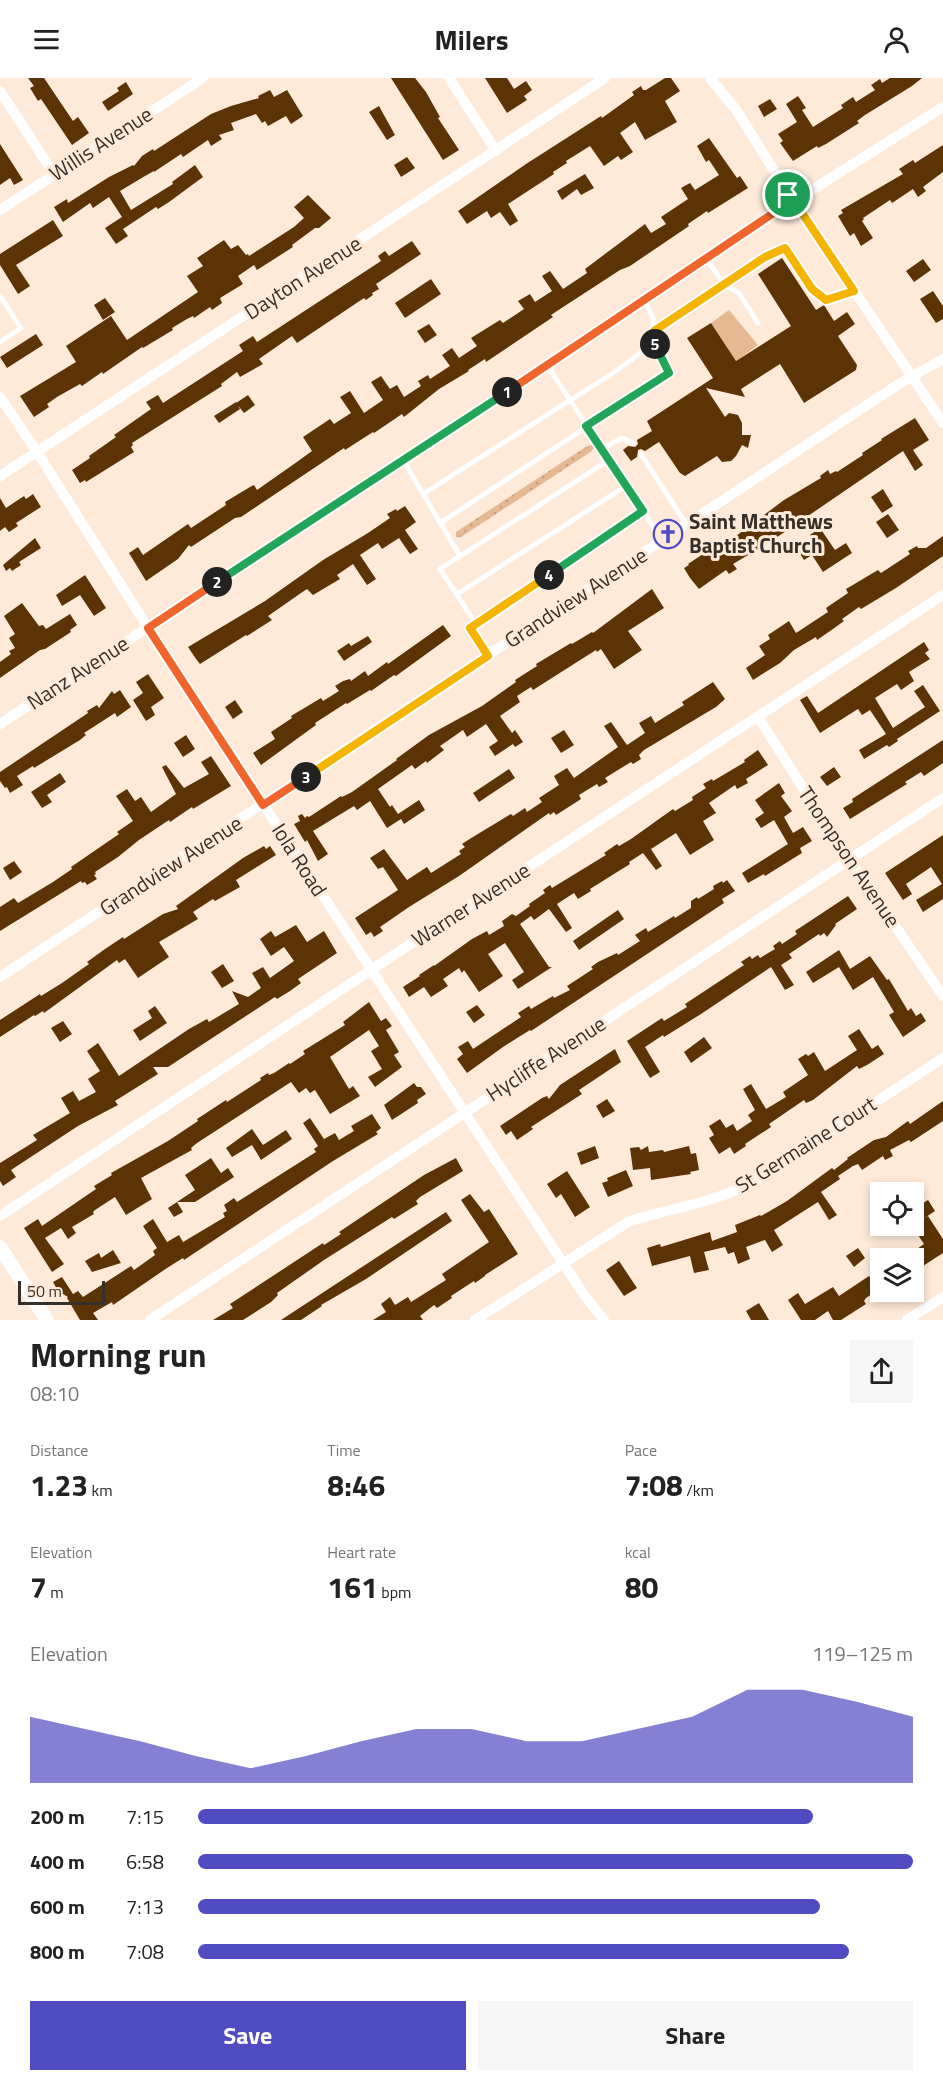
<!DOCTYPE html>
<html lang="en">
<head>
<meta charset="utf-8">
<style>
	body { margin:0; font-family:"Titillium Web",sans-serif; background:#f6f6f6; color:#222; height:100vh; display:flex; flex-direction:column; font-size:22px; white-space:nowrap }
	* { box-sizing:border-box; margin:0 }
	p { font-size:20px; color:#767676 }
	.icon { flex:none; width:33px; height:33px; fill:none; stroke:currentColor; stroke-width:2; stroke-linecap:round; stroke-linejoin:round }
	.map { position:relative; height:1242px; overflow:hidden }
	.drawer { display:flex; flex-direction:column; background:#fff; flex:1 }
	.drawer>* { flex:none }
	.fabs { position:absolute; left:870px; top:1104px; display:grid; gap:12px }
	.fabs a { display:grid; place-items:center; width:54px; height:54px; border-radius:0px; background:#fff; box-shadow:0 3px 9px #0003; font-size:30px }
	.scale { position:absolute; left:18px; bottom:15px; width:87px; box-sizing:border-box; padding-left:6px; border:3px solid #372f29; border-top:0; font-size:16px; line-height:21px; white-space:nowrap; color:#372f29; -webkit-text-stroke:4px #ffead9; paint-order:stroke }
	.pin { position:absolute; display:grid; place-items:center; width:51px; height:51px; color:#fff; margin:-26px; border:3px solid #fff; border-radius:50%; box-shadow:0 2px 6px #0007 }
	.km { position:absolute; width:30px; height:30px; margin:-15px; border-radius:50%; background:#222; color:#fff; font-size:16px; line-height:30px; text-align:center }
	.round { display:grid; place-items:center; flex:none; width:63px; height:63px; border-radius:0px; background:#f6f6f6 }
	.head { display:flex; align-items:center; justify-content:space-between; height:102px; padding:0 30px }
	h1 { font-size:33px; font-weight:700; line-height:45px }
	.metrics { display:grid; grid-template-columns:repeat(3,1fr); gap:9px; height:102px; padding:6px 30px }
	.metrics div { display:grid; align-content:center }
	.metrics b { font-size:30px; font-weight:700 }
	.metrics small { font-size:16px; font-weight:400 }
	.metrics p { font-size:16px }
	.chart { height:168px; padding:12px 30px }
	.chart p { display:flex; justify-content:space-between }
	.chart svg { width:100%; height:108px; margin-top:6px; fill:#514bc2; opacity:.7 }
	.action { display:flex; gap:12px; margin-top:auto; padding:12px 30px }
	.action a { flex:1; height:69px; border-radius:0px; background:#514bc2; color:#fff; font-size:24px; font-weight:700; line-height:69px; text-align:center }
	.action a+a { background:#f6f6f6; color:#222 }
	ul { padding:0 30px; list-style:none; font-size:20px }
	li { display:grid; grid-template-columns:96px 72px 1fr; align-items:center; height:45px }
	li i { height:15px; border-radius:8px; background:#514bc2 }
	header { display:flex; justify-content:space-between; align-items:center; height:78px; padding:0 30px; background:#fff; font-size:27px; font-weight:700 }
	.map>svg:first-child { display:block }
</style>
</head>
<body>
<header><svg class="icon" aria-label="menu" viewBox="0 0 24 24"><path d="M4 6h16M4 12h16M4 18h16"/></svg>Milers<svg class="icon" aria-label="person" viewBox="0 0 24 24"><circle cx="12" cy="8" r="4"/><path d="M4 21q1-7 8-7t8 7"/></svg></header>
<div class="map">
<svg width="943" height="1242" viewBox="0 0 943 1242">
	<defs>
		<pattern id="grass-dots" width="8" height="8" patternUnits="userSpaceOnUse" patternTransform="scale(1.5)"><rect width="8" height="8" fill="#e6b992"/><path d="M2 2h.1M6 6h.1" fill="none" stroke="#c69f7e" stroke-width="1.8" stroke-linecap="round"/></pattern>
	</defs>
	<rect width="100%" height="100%" fill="#ffead9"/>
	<path fill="url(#grass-dots)" d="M592,367L594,369L592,373L461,459H456V454L587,368Z"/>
	<path fill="#e6b992" d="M729,232L758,267L736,283L711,245Z"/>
	<path fill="#5b3305" d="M28,0H44L73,43L78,39L89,55L72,67L41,21L38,23L30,10L34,8Z
		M391,0H415L426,14L440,39L438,40L459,72L443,82Z
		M485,0H507L514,11L526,3L532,12L524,18L527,22L507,35Z
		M665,0H671L680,13L665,23L677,44L645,62L635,44L620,55L633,74L621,82L618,78L604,88L590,68L566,83L567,85L553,94L554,96L508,126L518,143L510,148L500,134L491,140L487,133L467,146L458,133L526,86L601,38L602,40L634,17L632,14L641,8L643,12H646Z
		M890,0H922L912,8L865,37L857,43L859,45L826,66L818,70L817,68L793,83L780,65L783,63L778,56L797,44L786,26L798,18L806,30L802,32L813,49L843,30L841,27L853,19L856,24L875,12L871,7L880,1L882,5Z
		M126,4L133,16L108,33L102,24L119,13L117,10Z
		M270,12L274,19L287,12L303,38L291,46L286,38L268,48L265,43L262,45L256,36L231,45L234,52L219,57L222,61L211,68L208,62L183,79L181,76L154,94V93L145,98L120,113L131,132L173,106L172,104L195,87L203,99L169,124L158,131L156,129L123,151L128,158L116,166L105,150L122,139L109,119L93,130L90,125L63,144L54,129L67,121L68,125L109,99L133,87L134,88L142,78L153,71L154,73L211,36L231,28L259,20L258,18Z
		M770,21L777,31L764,39L758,28Z
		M379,28L395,57L387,62L369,34Z
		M709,60L737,100L740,98L748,110L708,135L707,133L688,146L689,148L630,188L620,192L557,233L551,237L553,239L486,284L485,281L468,292L469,293L439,311L404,339L402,336L374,355L373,354L345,372L344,370L241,439L235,440L191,469L189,467L178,481L146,503L129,475L138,469L143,477L188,446L191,450L226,427L225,424L250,409L254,407L257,412L294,386L312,373L303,359L330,341L334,346L351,335L340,319L350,313L364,335L383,322L371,304L381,298L390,311L397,307L404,319L421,308L418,303L428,297L430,301L450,288L442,277L452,270L459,280L477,268L471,260L500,242L503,245L524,231L518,223L530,216L535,224L552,213L542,198L550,193L563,211L587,195L585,191L645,146L651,155L666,146L661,139L688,121L681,110L690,105L695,112L719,97L709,82L706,84L697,68Z
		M0,66L23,102L14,107L10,100L0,107Z
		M943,67V94L923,109L926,113L918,119L913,111L892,125L890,122L863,140L864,141L862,143L873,160L861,168L854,155L850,158L838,138L843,135L841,132L903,96L899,91L913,82L915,85Z
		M407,79L415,90L401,99L394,87Z
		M585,96L594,110L581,117L577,111L562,122L557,113Z
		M308,117L331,140L319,150H315L292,167L293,169L257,192L254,187L238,198L243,206L220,220L222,225L212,232L210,229L194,240L193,238L187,241L172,250L173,252L143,270L142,269L103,296L102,294L82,308L80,306L57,319L47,326L49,329L34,339L20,318L76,284L66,268L111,238L127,262L198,214L187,198L203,188L197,180L224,162L231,171L238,167L246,177L248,176L249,178L294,149L304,140L294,129Z
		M53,142L63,158L16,187L30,208L18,216L0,187V176Z
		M412,163L421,176L376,206L379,211L372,215L373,217L366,222L364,220L297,265L292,258L259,281L263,286L240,299L237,294L221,306L222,308L132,365L133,367L131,369L134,374L86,404L85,402L80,405L72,392L90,380L89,378L116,359L114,357L151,331L146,324L158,317L163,325L243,273L239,267L253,258L257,264L378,185L381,183L378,178L385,173L389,178Z
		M782,180L816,232L824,227L834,243L847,234L855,246L838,258L857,287L856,292L804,325L780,286L741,311L745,319L706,310L725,339L729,335L738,337L742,345V357H751L748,370L742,367L736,378L731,383L722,384L717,378L685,398L680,395L659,364L645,373L641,371L638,372L637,379L631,383L623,372L628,368L635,369L638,366L637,362L652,353L647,343L713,300L687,260L711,245L736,283L791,248L758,196Z
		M923,181L931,192L914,204L906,193Z
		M431,201L441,216L405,240L395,225Z
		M933,213L943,228V241L936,245L920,221Z
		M105,220L115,234L103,242L94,227Z
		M429,246L437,257L425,265L417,253Z
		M36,256L43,267L7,290L0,279Z
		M248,317L255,327L244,335L236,325Z
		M236,324L240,331L219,345L214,338Z
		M915,340L929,362L913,372L923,387L915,393L903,373L770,464L733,486L737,491L729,496L726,492L699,511L690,500L684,490L689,487L688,486L709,472L712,476L784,422L821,400L820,398L828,392L830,396L836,393L837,394L863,377L862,375L882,362L881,361Z
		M883,411L893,428L882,435L871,419Z
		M33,416L41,429L16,445L18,448L9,454L5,449L0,453V420L6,430L24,418L26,421Z
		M405,428L416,444L405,452L418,471L410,476L399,460L382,471L378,465L360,477L376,501L367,507L353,486L337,497L340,501L313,517L307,511L301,515L268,538L272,542L247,558L246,557L200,586L196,581L188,569L265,523L323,482L368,455L390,440L387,436L396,431L397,433Z
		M888,436L899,452L887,460L876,444Z
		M820,450L835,472L846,465L852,475L823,494L812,477L804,482L799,474L815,464L810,457Z
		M943,458V478L896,510L861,531L859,529L842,541L844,543L833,551L817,562L816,559L794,572L780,585L753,602L746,590L765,577L759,568L770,561L768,557L789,543L796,555L828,534L826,530L848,515L846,511L878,492L881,495L910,476L908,473L917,468L918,470H926Z
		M35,460L41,470L19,484L21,487L12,493L10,490L6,493L3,487Z
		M85,497L106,530L94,538L80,517L62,528L56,517Z
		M652,511L664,530L628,553L642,572L614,591L601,571L597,574L596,572L533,612L531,609L517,618L520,624L500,638L512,655L515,652L523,664L515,669L513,666L495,678L489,669L498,663L486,646L467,659L463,652L440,668L444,672L427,685L426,683L415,691L412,687L378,711L390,729L392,727L398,736L419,722L425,732L404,746L401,741L387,750L370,723L357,732L354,728L313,753L328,776L318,783L307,762L305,764L294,746L300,743L298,738L302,736L305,740L307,738L309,739L341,718L342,719L352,714L397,682L396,681L429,657L482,628L516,604L515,602L537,588L536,586L571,565L572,566L592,554L593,555Z
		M22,525L39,548L43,547L46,551L70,536L77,547L70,552L71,554L45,571L40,572L0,600V584L11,576L9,573L15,570L9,560L15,556L4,538Z
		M443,547L451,558L396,598L394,597L371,613L370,612L347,626L346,625L315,645L316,647L261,687L253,675L275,661L271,654L292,640L291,638L321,620L323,623L339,613L335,608L343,603L350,601L351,603L365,593L368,598L387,584L388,586Z
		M368,558L372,564L344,583L337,573L349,565L351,568Z
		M924,564L929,572L925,575L930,581L909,594L914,603L901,612L897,606L875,620L893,650L925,629L914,613L923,607L940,633L897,661L898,663L889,669L887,667L864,681L859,672L886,656L870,632L862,637L858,631L820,655L800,622L807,618L818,635Z
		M148,596L164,620L151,629L155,637L146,643L133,622L143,615L136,604Z
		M713,604L725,621L716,629L644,672L639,677L641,681L633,686L631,684L605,700L608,704L599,709L597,706L579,717L581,721L578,723L556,737L554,734L550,737L549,735L459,798L409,829L380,849L383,853L374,859L371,854L366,857L355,840L398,812L383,789L378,791L370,780L384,771L407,802L427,789L431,795L461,776L459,773L465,769L462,766L468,762L511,736L513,738L525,730L527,734L542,724L539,720L559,707L554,698L567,690L574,700L618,669L604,648L611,644L627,667L645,655L639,645L651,638L655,645L684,627L682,624Z
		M120,612L131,629L117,639L115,635L84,655L86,657L80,662L34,690L33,688L17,698L23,707L10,715L7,709L5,710L0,703V694L88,635L87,633L97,627L99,630L112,613L114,616Z
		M235,622L243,634L233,641L225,629Z
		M564,652L574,667L561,675L551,660Z
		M186,657L195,671L183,679L174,665Z
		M943,662V685L924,698L921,694L905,704L907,706L850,741L843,730L853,724L852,721Z
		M758,672L768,687L746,701L748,705L737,711L735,707L709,725L716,735L703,743L714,762L690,777L676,755L651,771L662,788L656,792L643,775L629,784L630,786L590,811L591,813L578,821L574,815L557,826L572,850L566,854L549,831L534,842L531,838L520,846L549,889H552L518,911L512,902L524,894L505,865L488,876L503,898L479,914L464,892L462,895L459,890L443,901L448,908L431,919L424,909L409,919L403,909L420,898L419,897L434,887V888L472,861L487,853L489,857L504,848L502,843L512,836L516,838L530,828L529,826L545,815L543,812L550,807L552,810L606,777L604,775L617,766L619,768L631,761L673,731L675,733L693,722L692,719L706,710L703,706L712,701L713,703L745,684L744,682Z
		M211,678L231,708L193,731L192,729L170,744L169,742L139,762L118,779L95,794L96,796L94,797L97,801L87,807L85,804L82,805L81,803L0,853V829L14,820L18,825L53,804L72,791L71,789L119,756L117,754L133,743L116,718L127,711L135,723L141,719L151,734L176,716L162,689L166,687L184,710L209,696L201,684Z
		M834,689L841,699L827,708L820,699Z
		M509,691L515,700L479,724L473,715Z
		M60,695L66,704L47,717L52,724L42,730L31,714Z
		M779,705L785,715L781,718L792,733L784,739L793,755L803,749L812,763L800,770L802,775L765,798L764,796L748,805L742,795L788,766L774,742L761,750L755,741L764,735L755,722Z
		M943,757V821L923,834L916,822L942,806L931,789L906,806L912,816L903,822L885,795Z
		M264,768L266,771L270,768L276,777L236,802L240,809L215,823L213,821L193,834L198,841L159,864L169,879L138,900L125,881L119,885L117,882L44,935L43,933L35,938L34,937L0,959V942L40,916L41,918L62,905L89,886L87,884L105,871L123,859L124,861L163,836L178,831L176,828L243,780Z
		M14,783L22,794L10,802L3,790Z
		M727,802L735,813L722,821L724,825L531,953L530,952L503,969L467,995L457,981L463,976L458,969L468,963L473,971L521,939L518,935L529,928L531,931L553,918L554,920L570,912L567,908L593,891L591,889L598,884L617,875L618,877L640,863L635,857L646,850L648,854L674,838L675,840L691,830V823L697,819L698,821L714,811L713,808L722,803L723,805Z
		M848,818L857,831L835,846L836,847L827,859L824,855L820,858L819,856L789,876L792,880L781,887L794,907L785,912L771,889L701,936L664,959L663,957L645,969L660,994L650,1000L627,963L662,940L664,943L687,929L685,926L744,887L741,884L750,878L752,881L758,877L760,880L775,871L773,868L780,863L782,866L797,856L795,853Z
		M618,832L624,841L579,872L573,863Z
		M296,847L307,864L324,853L337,875L298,901L301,905L290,913L277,921L275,919L168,989H153L158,996L115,1023L118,1027L78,1048L11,1092L16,1099L3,1108L0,1103V1085L37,1062L33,1057L70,1035L61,1020L73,1013L79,1023L96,1014L88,1001L100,993L87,973L98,965L119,998L189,951L207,941L209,944L239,926L232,913L248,919L261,910L252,895L263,889L270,900L294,883L284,869L271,878L260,861L271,853L275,859Z
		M839,872L850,891L870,878L887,902L889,901L908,933L911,930L916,938L921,935L926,943L903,959L889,937L894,934L873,899L853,912L839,889L813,905L806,894Z
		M223,886L234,903L222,910L211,894Z
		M369,924L381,943L386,940L392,948L386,952L399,974L394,977L402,989L375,1009L368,999L382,991L371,973L379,968L369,952L330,979L349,1011L353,1008L360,1018L330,1036L315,1012L310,1015L306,1010L299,1015L291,1004L197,1065L191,1070L192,1072L141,1100L152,1121L126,1137L115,1119L95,1132L93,1134L94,1136L72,1149L76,1155L68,1161L61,1150L45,1160L64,1186L52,1194L24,1150L38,1141L42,1148L96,1111L94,1108L112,1097L111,1095L168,1063L198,1043L197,1041L226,1022L227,1024L261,1002L260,1000L268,995L269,997L274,995L289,985L290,986L305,976L303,973L345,947L343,944Z
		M477,927L485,937L474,945L466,934Z
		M155,928L167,945L140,963L133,952L152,940L148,933Z
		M63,943L72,956L60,964L51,950Z
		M859,951L872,971L878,967L884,976L867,987L859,991L857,988L813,1022L806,1025L804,1022L769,1046L771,1049L745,1066L746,1068L734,1076L730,1069L719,1076L709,1060L714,1057L709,1048L720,1041L726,1050L733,1046L737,1053L752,1043L748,1037L755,1032L743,1011L751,1006L766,1031L786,1019L783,1014L808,997L798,981L806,976L808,978L814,974L825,993L857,972L848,958Z
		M704,959L712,970L691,985L684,974Z
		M615,971L621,984L579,1012L582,1016L531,1049L533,1051L517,1062L511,1053L506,1057L500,1048L542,1020L547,1018L549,1021L560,1007Z
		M414,1005L417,1009H421L426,1016L417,1022L418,1025L392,1042L384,1027Z
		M607,1021L615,1033L603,1040L596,1028Z
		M943,1023V1043L911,1064L909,1062L890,1072L893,1078L885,1082L883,1078L862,1092L858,1086L853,1088L838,1098L840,1101L821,1114L837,1137L829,1142L818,1124L774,1152L783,1167L772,1174L765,1162L746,1169L750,1181L738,1186L734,1174L728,1176L725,1169L704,1174L709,1192L694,1195L690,1178L652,1188L647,1170L660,1166L661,1169L710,1154L712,1163L737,1154L735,1147L760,1137L761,1138L787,1123L832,1090L834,1092L848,1081L847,1080L874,1062L886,1059L908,1043L910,1046Z
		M372,1036L381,1050L376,1054L378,1056L333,1083L190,1178L184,1182L183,1180L167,1190L113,1227L112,1224L93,1235L98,1242H80L67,1220L68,1219L58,1213L53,1204L62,1199L73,1216L78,1213L83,1219L131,1188L134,1192L155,1177L153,1173L157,1170L143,1148L153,1141L167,1164L179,1157L183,1164L225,1139L223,1135L227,1133L224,1127L234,1120L237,1124L316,1074L314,1071L318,1068L303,1045L310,1040L324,1061L335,1055L339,1062L354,1053L351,1048Z
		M252,1051L263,1067L286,1052L292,1061L261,1082L252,1067L232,1079L226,1070Z
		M595,1068L599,1080L581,1087L577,1075Z
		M648,1068L649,1074L663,1072L664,1074L689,1068L691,1076L696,1075L699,1092L690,1094L691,1096L651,1102L650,1090L633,1092L630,1070L639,1069L641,1072Z
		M211,1080L221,1095L228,1090L234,1099L195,1124H177L183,1134L174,1139L168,1130L195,1112L185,1097Z
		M456,1080L463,1093L420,1119L416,1123L418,1126L394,1141L392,1139L324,1182L277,1215L278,1217L271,1224L243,1242H213L233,1230L230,1226L323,1165L324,1167L341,1156L339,1154L424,1097Z
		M626,1092L633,1108L608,1119L602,1105L608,1103L607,1100Z
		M567,1093L590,1129L575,1139L561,1116L556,1120L547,1106Z
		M470,1116L484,1134L489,1131L518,1176L485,1197V1198L475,1205L474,1203L451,1218L452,1220L437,1230L434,1227L420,1238L423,1242H373L386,1234L381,1226L390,1219L395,1227L408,1219L411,1224L446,1202L442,1196L489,1164L461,1122Z
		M928,1122L935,1133L923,1141L915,1130Z
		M446,1134L452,1143L366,1201L321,1227L322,1228L301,1242H281Z
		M928,1138L943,1161V1175L923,1188L914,1173L924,1166L912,1148Z
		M858,1170L865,1180L854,1189L846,1178Z
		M113,1172L121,1185L92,1194L85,1183L99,1175L101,1180Z
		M619,1183L637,1210L624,1218L606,1192Z
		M869,1198L878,1212L866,1220L864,1223L866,1226L841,1242H833L828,1233L815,1242H801L788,1222L798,1215L805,1226L833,1209L839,1218Z
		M759,1225L769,1242H751L746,1233Z"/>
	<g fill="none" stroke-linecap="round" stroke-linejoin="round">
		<path stroke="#fff" stroke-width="5" d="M0,218L21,250L0,264
			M758,245L739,215L725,207L765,179L785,170L812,211L826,222L854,213
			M654,253L704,218L725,207L706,181
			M547,287L662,462
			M602,371L622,360L633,365
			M641,376L686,446
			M403,382L460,478
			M423,416L616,293L654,265L653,240L644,222
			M440,445L669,295L654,265
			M457,516L626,408
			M476,546L440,491L609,382
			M488,577L470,550L643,433"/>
		<path stroke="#fff" stroke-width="10" d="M449,0L496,73
			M710,0L737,33L789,117
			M0,13L54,96
			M801,119L943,29
			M798,129L943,345
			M0,132L203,0
			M0,319L37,374L157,564L582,1214L604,1242
			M0,398L605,0
			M758,639L831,754L943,918
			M0,646L495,322L787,126
			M0,899L902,304L943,281
			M0,1138L371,892L943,517
			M150,1242L943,720
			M475,1242L628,1144C672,1129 713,1126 755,1103L943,980
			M907,1242L943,1219"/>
		<path stroke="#fff" stroke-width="14" d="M0,1169L47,1242"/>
	</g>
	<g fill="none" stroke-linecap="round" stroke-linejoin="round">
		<g stroke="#fff" stroke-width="12">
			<path id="split-1" d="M507,314L787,126L788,117"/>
		</g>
		<g stroke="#fff" stroke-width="12">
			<path id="split-2" d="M217,504L507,314"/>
		</g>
		<g stroke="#fff" stroke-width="12">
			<path id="split-3" d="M217,504L148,550L263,727L306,699"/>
		</g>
		<g stroke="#fff" stroke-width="12">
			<path id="split-4" d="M306,699L488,578L470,550L549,497"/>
		</g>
		<g stroke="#fff" stroke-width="12">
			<path id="split-5" d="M549,497L643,433L586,348L669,295L655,266"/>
		</g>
		<g stroke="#fff" stroke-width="12">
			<path id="split-6" d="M655,266L654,253L765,179L785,170L812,211L826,222L854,213L798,129L801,124V119L795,115L788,117"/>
		</g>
		<use href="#split-1" stroke="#f0652b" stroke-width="8"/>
		<use href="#split-2" stroke="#22a559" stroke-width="8"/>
		<use href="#split-3" stroke="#f0652b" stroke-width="8"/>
		<use href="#split-4" stroke="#f5b400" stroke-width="8"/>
		<use href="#split-5" stroke="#22a559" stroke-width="8"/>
		<use href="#split-6" stroke="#f5b400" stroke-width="8"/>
	</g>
	<defs>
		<g id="church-ring" transform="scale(1.5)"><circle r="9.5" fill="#ffead9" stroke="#514bc2" stroke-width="1.5"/><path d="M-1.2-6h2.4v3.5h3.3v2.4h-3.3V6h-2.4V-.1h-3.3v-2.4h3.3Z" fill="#514bc2"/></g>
	</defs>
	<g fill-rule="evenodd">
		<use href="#church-ring" x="668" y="456"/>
	</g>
	<g text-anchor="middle" stroke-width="6" stroke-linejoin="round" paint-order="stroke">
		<g font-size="21" fill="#372f29" stroke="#ffead9">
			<text transform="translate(101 66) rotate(-33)" y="7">Willis Avenue</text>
			<text transform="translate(303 200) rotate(-33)" y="7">Dayton Avenue</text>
			<text transform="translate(576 520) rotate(-33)" y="7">Grandview Avenue</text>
			<text transform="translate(78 595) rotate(-33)" y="7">Nanz Avenue</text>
			<text transform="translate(849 779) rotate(56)" y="7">Thompson Avenue</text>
			<text transform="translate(299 782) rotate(57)" y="7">Iola Road</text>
			<text transform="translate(171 788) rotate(-33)" y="7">Grandview Avenue</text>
			<text transform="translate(471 827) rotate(-33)" y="7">Warner Avenue</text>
			<text transform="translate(546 981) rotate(-33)" y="7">Hycliffe Avenue</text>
			<text transform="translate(806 1067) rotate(-32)" y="7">St Germaine Court</text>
		</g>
		<g font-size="21" font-weight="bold" fill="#372f29" stroke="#ffead9" text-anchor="start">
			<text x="689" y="451">Saint Matthews<tspan x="689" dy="24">Baptist Church</tspan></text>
		</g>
	</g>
</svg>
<div class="fabs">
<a><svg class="icon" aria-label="locate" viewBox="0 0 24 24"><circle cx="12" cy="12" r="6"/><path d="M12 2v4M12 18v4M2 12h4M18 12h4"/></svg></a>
<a><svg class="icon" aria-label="layers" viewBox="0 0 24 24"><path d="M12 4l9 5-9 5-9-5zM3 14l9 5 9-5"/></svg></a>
</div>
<div class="scale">50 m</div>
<div class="pin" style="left:788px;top:117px;background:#1e9e55"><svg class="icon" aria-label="arrive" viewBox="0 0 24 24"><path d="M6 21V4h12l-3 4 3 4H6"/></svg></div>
<b class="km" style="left:507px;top:314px">1</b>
<b class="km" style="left:217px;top:504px">2</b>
<b class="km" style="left:306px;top:699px">3</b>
<b class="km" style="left:549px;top:497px">4</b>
<b class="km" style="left:655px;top:266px">5</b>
</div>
<section class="drawer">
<div class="head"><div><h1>Morning run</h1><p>08:10</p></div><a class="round"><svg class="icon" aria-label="share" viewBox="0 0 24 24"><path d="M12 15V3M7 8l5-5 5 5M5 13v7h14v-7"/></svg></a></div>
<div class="metrics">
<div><p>Distance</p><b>1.23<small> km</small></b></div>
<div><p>Time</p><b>8:46</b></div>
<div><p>Pace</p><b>7:08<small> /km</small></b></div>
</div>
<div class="metrics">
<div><p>Elevation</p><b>7<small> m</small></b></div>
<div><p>Heart rate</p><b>161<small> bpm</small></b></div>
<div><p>kcal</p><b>80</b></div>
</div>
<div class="chart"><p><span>Elevation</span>119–125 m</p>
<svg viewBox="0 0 160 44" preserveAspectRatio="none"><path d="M0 44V17L10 22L20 27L30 33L40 38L50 33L60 27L70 22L80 22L90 27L100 27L110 22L120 17L130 6L140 6L150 11L160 17V44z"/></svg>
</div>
<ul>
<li><b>200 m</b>7:15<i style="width:86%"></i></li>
<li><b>400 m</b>6:58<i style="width:100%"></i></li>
<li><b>600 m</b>7:13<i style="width:87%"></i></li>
<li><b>800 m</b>7:08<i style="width:91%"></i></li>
</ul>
<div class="action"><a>Save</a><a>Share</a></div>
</section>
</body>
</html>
